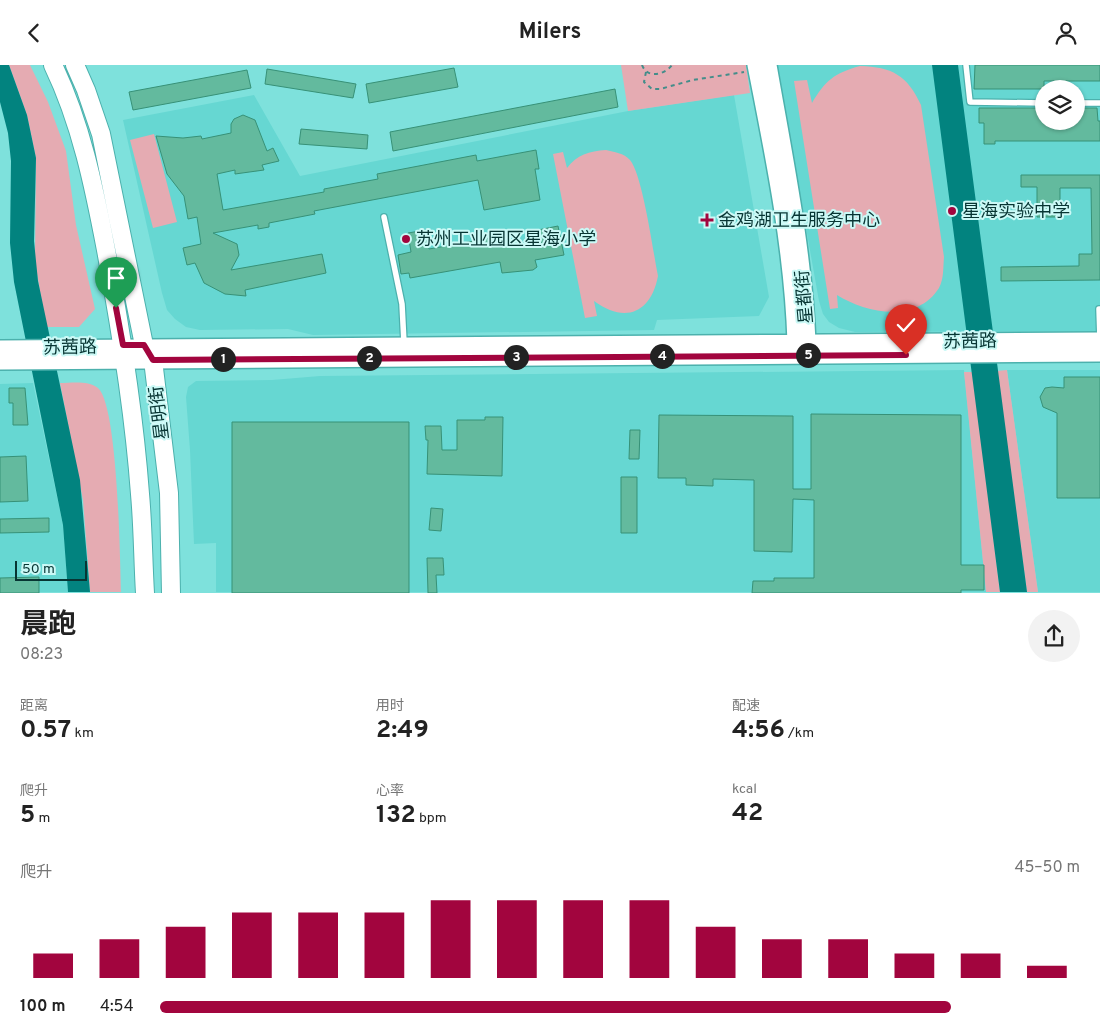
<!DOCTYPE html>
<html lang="zh">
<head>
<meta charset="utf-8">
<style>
	body { margin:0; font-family:Overpass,"Noto Sans SC",sans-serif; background:#f2f2f2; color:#222; height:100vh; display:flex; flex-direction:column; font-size:19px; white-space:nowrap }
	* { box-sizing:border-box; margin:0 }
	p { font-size:16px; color:#767676 }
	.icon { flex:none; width:28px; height:28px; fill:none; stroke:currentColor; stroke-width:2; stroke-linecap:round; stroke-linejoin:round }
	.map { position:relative; height:528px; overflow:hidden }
	.panel { display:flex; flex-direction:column; background:#fff; flex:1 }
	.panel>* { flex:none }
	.fabs { position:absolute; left:1035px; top:15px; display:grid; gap:10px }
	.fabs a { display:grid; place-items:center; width:50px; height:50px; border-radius:50%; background:#fff; box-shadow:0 1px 4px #0004; font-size:25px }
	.scale { position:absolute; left:15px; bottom:12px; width:72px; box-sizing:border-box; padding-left:5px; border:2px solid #073533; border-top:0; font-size:14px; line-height:18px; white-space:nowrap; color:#073533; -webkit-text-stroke:4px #cbf9f6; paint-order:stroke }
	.pin { position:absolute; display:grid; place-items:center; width:42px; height:42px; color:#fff; margin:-51px -21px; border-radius:50% 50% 50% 0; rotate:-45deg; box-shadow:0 0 5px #0007 }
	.pin .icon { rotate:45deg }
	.km { position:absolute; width:25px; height:25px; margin:-12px; border-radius:50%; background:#222; color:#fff; font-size:14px; line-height:25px; text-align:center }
	.round { display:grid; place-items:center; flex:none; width:52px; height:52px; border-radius:26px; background:#f2f2f2 }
	.summary { display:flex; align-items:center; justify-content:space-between; height:85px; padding:0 20px }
	h1 { font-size:28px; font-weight:700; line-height:38px }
	.figures { display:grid; grid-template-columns:repeat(3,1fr); gap:8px; height:85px; padding:5px 20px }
	.figures div { display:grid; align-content:center }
	.figures b { font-size:25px; font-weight:700 }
	.figures small { font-size:14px; font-weight:400 }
	.figures p { font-size:14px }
	.chart { height:140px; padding:10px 20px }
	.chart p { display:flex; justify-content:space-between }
	.chart svg { width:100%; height:90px; margin-top:5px; stroke:#a2053e; stroke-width:6 }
	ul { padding:0 20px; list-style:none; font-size:16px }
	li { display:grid; grid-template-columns:80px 60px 1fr; align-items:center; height:38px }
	li i { height:12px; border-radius:6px; background:#a2053e }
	header { display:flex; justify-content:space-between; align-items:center; height:65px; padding:0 20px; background:#fff; font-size:22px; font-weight:700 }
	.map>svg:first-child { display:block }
</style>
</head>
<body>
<header><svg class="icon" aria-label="back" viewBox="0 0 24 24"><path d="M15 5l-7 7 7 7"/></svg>Milers<svg class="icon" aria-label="person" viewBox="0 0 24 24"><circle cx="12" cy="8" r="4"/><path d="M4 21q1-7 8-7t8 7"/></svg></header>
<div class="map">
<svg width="1100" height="528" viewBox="0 0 1100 528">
	<rect width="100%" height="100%" fill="#7ee1dc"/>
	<path fill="#66d7d2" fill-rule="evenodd" d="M777,0H1100V266L855,267L839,263L829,257L823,249L819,236ZM1044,24H1076V56H1044Z
		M254,30L300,111L628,46L734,30L769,232L759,251L657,255L654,265L313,270L288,264L200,265L186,262L175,254L167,245L162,228L123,55Z
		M964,305L986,527H216V478L194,479L190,385L186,332L188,322L196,316L272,315L320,311Z
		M1007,305H1100V527H1038Z
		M33,318L63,460L68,527H0V319Z"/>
	<path fill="#e5abb2" d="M9,0H30L48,37L66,86L76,160L95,244L79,262H46L35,196L36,93L27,50Z
		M621,0H746L750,28L628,46Z
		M860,1C892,2 907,10 921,40L944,192C943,203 944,213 939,223C916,259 866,248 837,230L838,243L830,244L794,16L807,15L812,38C825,16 834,8 860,1Z
		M154,69L177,157L153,163L130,75Z
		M606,85C614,87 624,88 630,95C643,111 653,187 658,211C651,248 625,259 594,236L597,251L585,253L553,89L563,87L567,103C577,90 589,86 606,85Z
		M1007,305L1038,527H1027L997,306Z
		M964,307H973L1000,527H986Z
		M60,318C71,318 88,315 98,323C118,340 120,495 121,527H90L83,435Z"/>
	<path fill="#02837f" d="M0,0H9L27,50L36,93L34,176L38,216L80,415L90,527H68L63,460L14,217L10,178L11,96L8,68L0,37Z
		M932,0H958L1027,527H1000Z"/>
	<path fill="#63ba9e" stroke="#379177" d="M975,0H1100V16H1044V24H974Z
		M454,3L458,22L369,38L366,19Z
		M267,4L356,19L353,33L265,19Z
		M247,5L251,23L133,45L129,27Z
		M615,24L618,42L393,86L390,67Z
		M979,43H1044V56H1076V43H1097L1098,56H1100V76H995V79H984V58H979Z
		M243,50L255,55L267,86L273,83L279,96L262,100L264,105L235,109V105L217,109L223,145L324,127V124L378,114L377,109L476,90L477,96L536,85L539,104H535L540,135L484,145L478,115L314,146L315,149L269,158V162L258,164V160L213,168L237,179L239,190L231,205L322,189L326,208L245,225L246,231L225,229L204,218L195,198L187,200L183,183L201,179L197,152L188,154L184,131L167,109L156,71L183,73L201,71L202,74L231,68V59L234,54Z
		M301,64L368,70L367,84L299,79Z
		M1021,110H1100V215L1001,216V202L1079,201V189H1092L1091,123H1060V152H1037V122H1021Z
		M558,161L564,190L535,195L537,202L533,205L502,208L500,197L410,213L409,208L401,209L398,190L411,187L408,168L426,165L429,184L508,170L510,177L520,175L521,181L541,178L538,165Z
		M1064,312H1100V433H1057V348L1043,342L1040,332L1045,323L1052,322L1064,323Z
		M9,323H25L28,360H13V338H9Z
		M811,349L961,350V500H984V525H961V528H752L753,516H774V513H814V435L793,434L792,487L754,486V415L713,414V421L686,420V413H658L659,350L793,351V424H811Z
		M485,352H503L502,411L427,409L428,375H426L425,361H441L442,385H457V355H485Z
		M232,357H409V528H232Z
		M630,365H640L639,394H629Z
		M26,391L28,436L0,437V392Z
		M621,412H637V468H621Z
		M431,443L443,444L441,466L429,465Z
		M49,453V467L0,468V454Z
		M427,493H443L444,510H436L437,528H428Z
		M39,512V528H0V513Z"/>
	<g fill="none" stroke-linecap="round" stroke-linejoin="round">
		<g stroke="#4cb1ad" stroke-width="8">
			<path id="lane" d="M966,0L970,37L1044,38
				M1076,38H1100
				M384,152L402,239L404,278
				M1099,244L1100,275"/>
		</g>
		<g stroke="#4cb1ad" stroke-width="18">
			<path id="secondary" d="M755,0C773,91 792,184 795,277L799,284
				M769,0C785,92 804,183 808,277L804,284
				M0,283L1100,275
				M0,297L1100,289"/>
		</g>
		<g stroke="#4cb1ad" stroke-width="20">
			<path id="primary" d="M53,0C81,58 94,122 106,185C121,266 134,347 140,429C143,462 143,495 145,528
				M75,0L86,25L101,69L144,280L153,295L169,428L171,528"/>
		</g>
		<path stroke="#448d8a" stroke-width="2" stroke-dasharray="4 4" stroke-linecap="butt" d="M642,0C647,14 665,10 672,0
			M646,7L644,17L652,24H660L693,15L744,7"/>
		<use href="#lane" stroke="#fff" stroke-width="5.5"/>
		<use href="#secondary" stroke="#fff" stroke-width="15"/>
		<use href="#primary" stroke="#fff" stroke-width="18"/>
	</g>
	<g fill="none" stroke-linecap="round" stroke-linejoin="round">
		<g stroke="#fff" stroke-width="10">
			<path id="route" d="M116,243L123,280H144L153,295L906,290"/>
		</g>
		<use href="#route" stroke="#a2053e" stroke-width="6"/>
	</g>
	<g fill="#a2053e" stroke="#cbf9f6" stroke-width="2">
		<circle cx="952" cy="146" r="5"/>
		<path d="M704.5 147.5h5v5h5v5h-5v5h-5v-5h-5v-5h5z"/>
		<circle cx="406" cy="174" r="5"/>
	</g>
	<g text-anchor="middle" stroke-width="4" stroke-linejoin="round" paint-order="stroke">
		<g font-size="18" fill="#073533" stroke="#cbf9f6" text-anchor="start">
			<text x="962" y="152">星海实验中学</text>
			<text x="718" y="161">金鸡湖卫生服务中心</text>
			<text x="416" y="180">苏州工业园区星海小学</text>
		</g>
		<g font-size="18" fill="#073533" stroke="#cbf9f6">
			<text transform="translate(804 232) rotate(-95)" y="6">星都街</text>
			<text transform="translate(970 276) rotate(-1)" y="6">苏茜路</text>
			<text transform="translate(70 282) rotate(-1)" y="6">苏茜路</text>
			<text transform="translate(159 348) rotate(-97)" y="6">星明街</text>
		</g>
	</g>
</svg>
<div class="fabs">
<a><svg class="icon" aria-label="layers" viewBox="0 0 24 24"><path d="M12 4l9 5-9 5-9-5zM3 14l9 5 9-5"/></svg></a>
</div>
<div class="scale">50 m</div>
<div class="pin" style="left:116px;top:243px;background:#1e9e55"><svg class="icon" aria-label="arrive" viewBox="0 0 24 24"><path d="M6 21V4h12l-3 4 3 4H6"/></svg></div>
<div class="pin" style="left:906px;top:290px;background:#d93025"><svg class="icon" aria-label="check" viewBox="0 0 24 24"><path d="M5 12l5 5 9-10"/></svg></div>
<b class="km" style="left:223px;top:294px">1</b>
<b class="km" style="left:369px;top:293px">2</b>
<b class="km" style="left:516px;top:292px">3</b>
<b class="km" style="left:662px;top:291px">4</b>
<b class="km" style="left:808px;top:290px">5</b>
</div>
<section class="panel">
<div class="summary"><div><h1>晨跑</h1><p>08:23</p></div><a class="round"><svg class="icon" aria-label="share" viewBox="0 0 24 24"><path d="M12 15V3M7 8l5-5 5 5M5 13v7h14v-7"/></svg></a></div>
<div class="figures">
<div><p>距离</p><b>0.57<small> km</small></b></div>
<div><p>用时</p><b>2:49</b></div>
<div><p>配速</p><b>4:56<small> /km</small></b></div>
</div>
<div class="figures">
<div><p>爬升</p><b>5<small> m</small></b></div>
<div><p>心率</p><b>132<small> bpm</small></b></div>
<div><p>kcal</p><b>42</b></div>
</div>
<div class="chart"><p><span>爬升</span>45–50 m</p>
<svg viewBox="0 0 160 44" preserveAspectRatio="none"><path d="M5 44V32M15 44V25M25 44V19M35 44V12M45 44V12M55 44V12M65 44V6M75 44V6M85 44V6M95 44V6M105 44V19M115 44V25M125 44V25M135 44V32M145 44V32M155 44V38"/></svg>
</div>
<ul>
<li><b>100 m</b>4:54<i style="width:86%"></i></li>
</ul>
</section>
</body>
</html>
